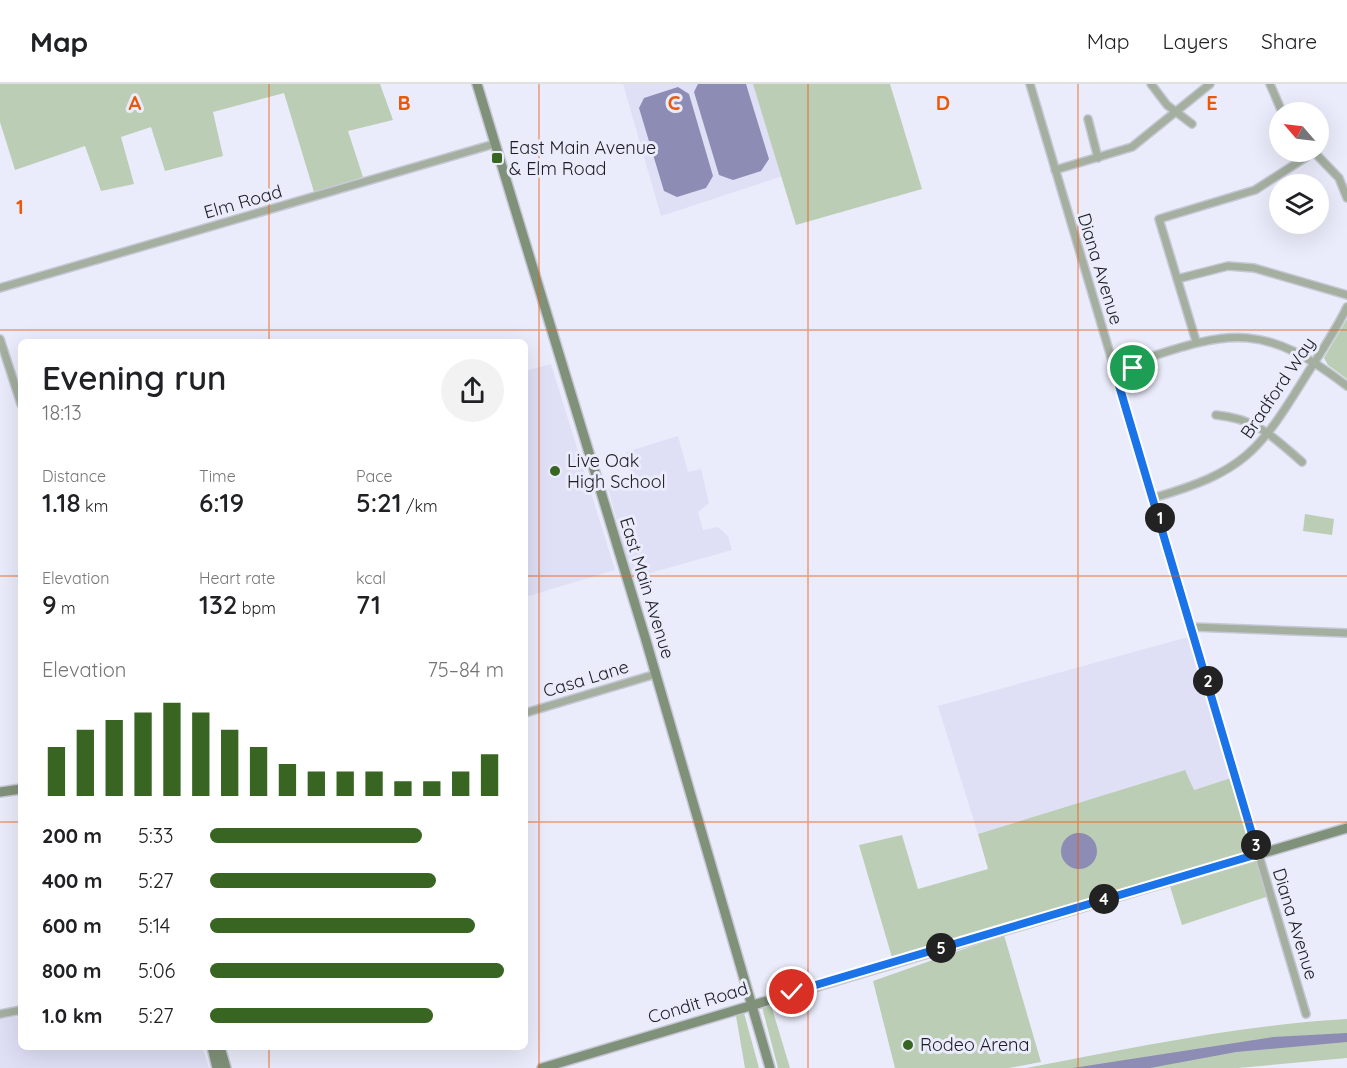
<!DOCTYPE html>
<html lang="en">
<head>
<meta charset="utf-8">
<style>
	body { margin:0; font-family:Quicksand,sans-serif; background:#f2f2f2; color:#202124; height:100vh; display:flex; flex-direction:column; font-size:22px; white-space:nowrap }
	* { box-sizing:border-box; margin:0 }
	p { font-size:20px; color:#757577 }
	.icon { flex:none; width:33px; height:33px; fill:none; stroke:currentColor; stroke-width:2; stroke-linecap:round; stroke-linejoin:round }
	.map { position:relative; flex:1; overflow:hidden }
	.details { position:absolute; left:18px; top:255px; width:510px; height:711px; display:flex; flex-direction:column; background:#fff; border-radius:9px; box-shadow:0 6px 24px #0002 }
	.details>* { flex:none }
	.needle { width:39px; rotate:298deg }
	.tools { position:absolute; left:1269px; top:18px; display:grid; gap:12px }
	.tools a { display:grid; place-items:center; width:60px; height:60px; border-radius:50%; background:#fff; box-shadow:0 6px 24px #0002; font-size:30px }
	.pin { position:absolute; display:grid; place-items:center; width:51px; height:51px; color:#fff; margin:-26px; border:3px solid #fff; border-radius:50%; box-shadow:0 2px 6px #0007 }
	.km { position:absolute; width:30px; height:30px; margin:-15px; border-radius:50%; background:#222; color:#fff; font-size:16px; line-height:30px; text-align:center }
	.round { display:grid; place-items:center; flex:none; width:63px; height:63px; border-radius:32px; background:#f2f2f2 }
	.headline { display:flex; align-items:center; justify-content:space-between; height:102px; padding:0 24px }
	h1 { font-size:33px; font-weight:600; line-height:45px }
	.figures { display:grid; grid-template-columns:repeat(3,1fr); gap:9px; height:102px; padding:6px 24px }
	.figures div { display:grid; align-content:center }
	.figures b { font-size:26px; font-weight:600 }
	.figures small { font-size:16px; font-weight:400 }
	.figures p { font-size:16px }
	.chart { height:168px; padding:12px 24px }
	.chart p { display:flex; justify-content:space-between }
	.chart svg { width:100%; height:108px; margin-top:6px; stroke:#396523; stroke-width:6 }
	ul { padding:0 24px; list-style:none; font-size:20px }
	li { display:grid; grid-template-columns:96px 72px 1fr; align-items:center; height:45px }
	li i { height:15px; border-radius:8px; background:#396523 }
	header { display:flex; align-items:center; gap:36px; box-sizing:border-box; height:84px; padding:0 30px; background:#fff; border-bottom:2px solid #e0e0e0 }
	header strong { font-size:28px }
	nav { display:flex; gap:33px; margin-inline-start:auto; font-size:21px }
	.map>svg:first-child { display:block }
</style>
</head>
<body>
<header>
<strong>Map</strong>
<nav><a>Map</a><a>Layers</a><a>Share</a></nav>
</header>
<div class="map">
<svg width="1347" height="984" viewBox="0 0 1347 984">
	<rect width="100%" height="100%" fill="#ebecfb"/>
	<path fill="#dfdff6" d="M623,0H753L783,92L661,132Z
		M551,280L615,486L525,513V287Z
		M678,352L688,388L701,385L709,419L698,428L703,446L718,443L728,452L732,466L632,494L608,404L633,397L626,368Z
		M1192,552L1234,693L1193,706L1184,686L978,750L938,622Z
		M21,932V963H202L209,984H0V935Z"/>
	<path fill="#bbcdb4" d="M0,0H380L393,36L348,47L363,93L314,108L284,9L213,28L223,72L165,87L151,43L121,53L134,100L101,107L85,62L15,86L0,38Z
		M753,0H890L922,105L796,141Z
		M1347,235V295L1328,281L1324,274Z
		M1305,430L1334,435L1332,451L1303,447Z
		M1185,686L1194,706L1234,693L1269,812L1182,841L1168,796L893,877L859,761L902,751L918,805L988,785L978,750Z
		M1004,851L1041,978L1009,984H895L873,897Z
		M771,921L790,984H778L762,923Z
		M744,929L759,984H745L736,932Z
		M1347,935V974L1238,984H1026C1132,964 1239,941 1347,935Z"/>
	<path fill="#8d8cb4" d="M698,0H746L769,75L761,87L733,96L719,91L694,8Z
		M678,3L689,10L713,92L706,104L677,113L664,107L639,24L644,14Z
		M1061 767a18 18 0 1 1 36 0a18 18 0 1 1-36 0Z
		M1347,949V958L1236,968L1150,984H1073L1273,953Z"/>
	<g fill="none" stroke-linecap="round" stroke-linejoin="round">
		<g stroke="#c6c7d4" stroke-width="10">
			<path id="street" d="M1030,0L1306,930
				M1151,0L1167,21L1192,40
				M1270,0L1282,28
				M1088,35L1098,74
				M1314,68L1339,94L1347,114
				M1055,86L1132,63L1210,0
				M1177,195L1228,182L1254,184L1347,211
				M0,204L494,60
				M0,255L21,320
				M1196,257L1159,135L1255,106L1314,68
				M1112,278L1129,274L1138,277
				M1115,288L1133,284L1138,277C1232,245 1265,239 1347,302
				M1216,331C1257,335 1272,352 1302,378
				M1153,414C1244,388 1259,368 1307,290C1321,268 1336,246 1347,223
				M1192,543L1347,549
				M525,629L656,590
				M0,930L21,926"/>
		</g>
		<g stroke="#c6c7d4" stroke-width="12">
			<path id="secondary" d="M477,0L645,553L770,984
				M0,708L21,705
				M212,963L217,984
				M220,963L226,984
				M542,984L1347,744"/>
		</g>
		<use href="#street" stroke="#a4af9f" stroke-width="7"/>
		<use href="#secondary" stroke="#809179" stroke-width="9"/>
	</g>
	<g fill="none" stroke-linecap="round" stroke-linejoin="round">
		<g stroke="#fff" stroke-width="12">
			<path id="route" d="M792,908L1258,770L1115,288L1133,284"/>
		</g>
		<use href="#route" stroke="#1a73e8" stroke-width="8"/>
	</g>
	<path fill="none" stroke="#e8590c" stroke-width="1.5" stroke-opacity="0.55" d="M269,0V258M539,0V984M808,0V984M1078,0V984M0,246H1347M0,492H21M525,492H1347M0,738H21M525,738H1347M269,963V984"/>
	<g fill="#396523" stroke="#ebecfb" stroke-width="2">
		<rect x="491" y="68" width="12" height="12" rx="3"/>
		<circle cx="555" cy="387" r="6"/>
		<circle cx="908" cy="961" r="6"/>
	</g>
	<g text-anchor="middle" stroke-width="6" stroke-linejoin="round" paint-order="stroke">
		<g font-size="18" fill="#1c1c22" stroke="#ebecfb" text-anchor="start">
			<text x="509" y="70">East Main Avenue<tspan x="509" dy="21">&amp; Elm Road</tspan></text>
			<text x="567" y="383">Live Oak<tspan x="567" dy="21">High School</tspan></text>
			<text x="920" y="967">Rodeo Arena</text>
		</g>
		<g font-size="18" fill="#1c1c22" stroke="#ebecfb">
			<text transform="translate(243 118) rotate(-16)" y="6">Elm Road</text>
			<text transform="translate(1100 185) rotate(73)" y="6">Diana Avenue</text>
			<text transform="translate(1278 304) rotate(-56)" y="6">Bradford Way</text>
			<text transform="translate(647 504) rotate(73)" y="6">East Main Avenue</text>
			<text transform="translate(586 595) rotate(-17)" y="6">Casa Lane</text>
			<text transform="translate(1295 840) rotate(73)" y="6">Diana Avenue</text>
			<text transform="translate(698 919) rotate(-17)" y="6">Condit Road</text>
		</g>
	</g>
	<g font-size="20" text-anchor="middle" font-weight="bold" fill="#e8590c" stroke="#ebecfb" stroke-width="6" stroke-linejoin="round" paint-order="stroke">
		<text x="135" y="26">A</text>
		<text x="404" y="26">B</text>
		<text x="674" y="26">C</text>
		<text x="943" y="26">D</text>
		<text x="1212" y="26">E</text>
		<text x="20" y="130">1</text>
	</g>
</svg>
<div class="tools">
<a><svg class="needle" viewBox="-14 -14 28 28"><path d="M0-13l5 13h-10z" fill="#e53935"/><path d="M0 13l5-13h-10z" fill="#757577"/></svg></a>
<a><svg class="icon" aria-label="layers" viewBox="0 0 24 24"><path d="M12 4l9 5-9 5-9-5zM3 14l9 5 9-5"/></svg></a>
</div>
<div class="pin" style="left:1133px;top:284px;background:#1e9e55"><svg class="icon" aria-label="arrive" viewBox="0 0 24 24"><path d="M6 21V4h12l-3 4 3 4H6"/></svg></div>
<div class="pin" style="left:792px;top:908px;background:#d93025"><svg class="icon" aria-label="check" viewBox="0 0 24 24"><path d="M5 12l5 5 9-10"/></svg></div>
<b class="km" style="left:1160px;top:434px">1</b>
<b class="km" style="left:1208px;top:597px">2</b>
<b class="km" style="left:1256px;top:761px">3</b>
<b class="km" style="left:1104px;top:815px">4</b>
<b class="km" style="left:941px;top:864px">5</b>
<section class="details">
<div class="headline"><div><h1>Evening run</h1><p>18:13</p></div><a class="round"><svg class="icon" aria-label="share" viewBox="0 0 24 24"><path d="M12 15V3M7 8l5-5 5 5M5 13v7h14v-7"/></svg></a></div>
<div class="figures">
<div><p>Distance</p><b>1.18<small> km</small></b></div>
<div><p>Time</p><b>6:19</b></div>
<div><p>Pace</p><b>5:21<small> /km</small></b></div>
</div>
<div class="figures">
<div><p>Elevation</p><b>9<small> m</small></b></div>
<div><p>Heart rate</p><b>132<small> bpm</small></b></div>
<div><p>kcal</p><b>71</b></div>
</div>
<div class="chart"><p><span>Elevation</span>75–84 m</p>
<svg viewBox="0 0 160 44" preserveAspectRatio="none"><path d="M5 44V24M15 44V17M25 44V13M35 44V10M45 44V6M55 44V10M65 44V17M75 44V24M85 44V31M95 44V34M105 44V34M115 44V34M125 44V38M135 44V38M145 44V34M155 44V27"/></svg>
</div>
<ul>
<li><b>200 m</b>5:33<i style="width:72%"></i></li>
<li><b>400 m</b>5:27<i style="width:77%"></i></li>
<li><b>600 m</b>5:14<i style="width:90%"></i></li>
<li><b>800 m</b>5:06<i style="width:100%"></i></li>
<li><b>1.0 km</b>5:27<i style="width:76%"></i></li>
</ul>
</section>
</div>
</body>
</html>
